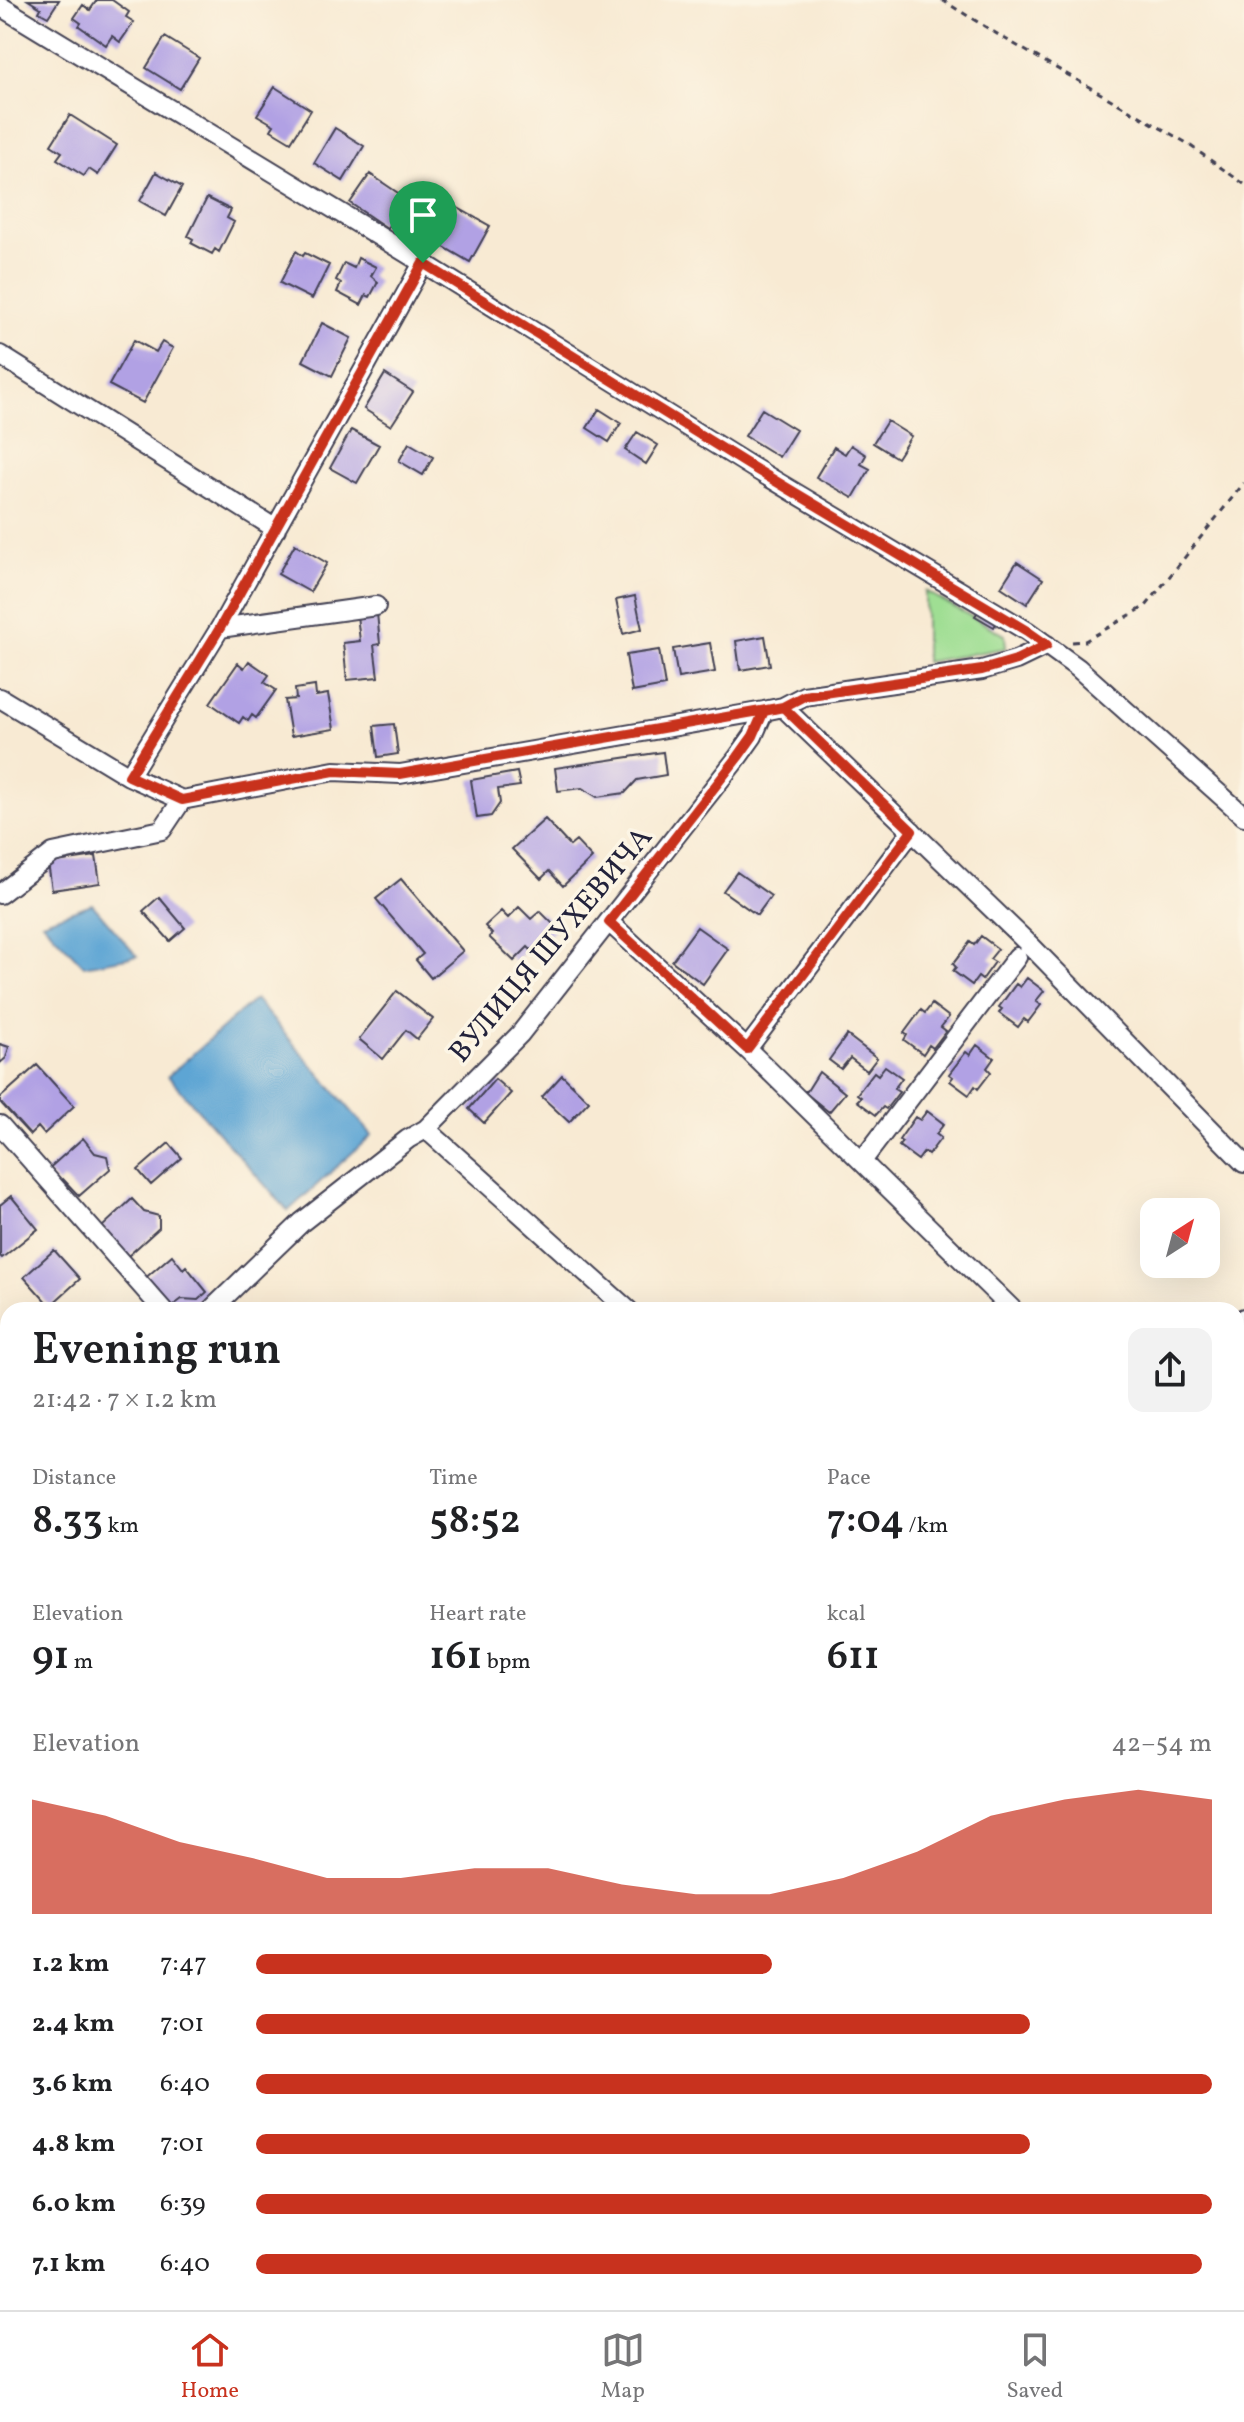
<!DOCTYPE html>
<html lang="en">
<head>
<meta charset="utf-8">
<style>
	body { margin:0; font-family:Vollkorn,serif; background:#f2f2f2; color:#202124; height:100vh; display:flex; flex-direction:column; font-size:30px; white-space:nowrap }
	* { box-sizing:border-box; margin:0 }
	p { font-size:26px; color:#757577 }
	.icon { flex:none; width:44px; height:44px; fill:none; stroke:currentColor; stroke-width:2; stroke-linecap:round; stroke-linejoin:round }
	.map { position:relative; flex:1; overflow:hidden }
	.side { position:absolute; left:0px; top:1302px; width:1244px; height:1008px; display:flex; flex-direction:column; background:#fff; border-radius:24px 24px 0 0; box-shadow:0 8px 32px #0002 }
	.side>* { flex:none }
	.needle { width:52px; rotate:36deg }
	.tools { position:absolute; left:1140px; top:1198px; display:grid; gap:16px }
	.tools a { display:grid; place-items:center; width:80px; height:80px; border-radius:16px; background:#fff; box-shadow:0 8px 32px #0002; font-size:40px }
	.pin { position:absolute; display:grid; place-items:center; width:68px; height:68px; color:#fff; margin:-82px -34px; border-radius:50% 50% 50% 0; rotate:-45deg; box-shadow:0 0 8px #0007 }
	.pin .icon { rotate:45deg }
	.round { display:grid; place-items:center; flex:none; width:84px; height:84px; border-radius:16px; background:#f2f2f2 }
	.headline { display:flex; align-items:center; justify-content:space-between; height:136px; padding:0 32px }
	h1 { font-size:44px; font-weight:600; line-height:60px }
	.stats { display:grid; grid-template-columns:repeat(3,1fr); gap:12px; height:136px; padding:8px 32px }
	.stats div { display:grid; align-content:center }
	.stats b { font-size:40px; font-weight:600 }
	.stats small { font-size:22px; font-weight:400 }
	.stats p { font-size:22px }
	.chart { height:224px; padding:16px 32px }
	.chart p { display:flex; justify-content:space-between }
	.chart svg { width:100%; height:144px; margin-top:8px; fill:#c8321e; opacity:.7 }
	ul { padding:0 32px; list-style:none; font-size:26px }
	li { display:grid; grid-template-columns:128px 96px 1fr; align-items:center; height:60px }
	li i { height:20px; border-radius:10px; background:#c8321e }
	.tabs { display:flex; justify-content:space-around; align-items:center; height:112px; border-top:2px solid #e0e0e0; background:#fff; font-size:22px; color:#757577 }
	.tabs a { display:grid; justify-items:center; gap:4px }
	.tabs .active { color:#c8321e }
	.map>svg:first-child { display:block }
</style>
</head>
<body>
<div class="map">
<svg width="1244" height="2310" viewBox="0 0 1244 2310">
	<rect width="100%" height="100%" fill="#fcf5e5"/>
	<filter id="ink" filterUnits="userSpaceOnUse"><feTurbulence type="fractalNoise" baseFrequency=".0125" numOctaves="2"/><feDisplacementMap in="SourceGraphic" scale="16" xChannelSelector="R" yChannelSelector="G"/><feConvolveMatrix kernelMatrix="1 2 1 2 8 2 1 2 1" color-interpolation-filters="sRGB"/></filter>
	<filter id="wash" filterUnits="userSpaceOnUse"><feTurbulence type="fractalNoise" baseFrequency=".006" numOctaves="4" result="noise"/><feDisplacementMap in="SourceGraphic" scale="32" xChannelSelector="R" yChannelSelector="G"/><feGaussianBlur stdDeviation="1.8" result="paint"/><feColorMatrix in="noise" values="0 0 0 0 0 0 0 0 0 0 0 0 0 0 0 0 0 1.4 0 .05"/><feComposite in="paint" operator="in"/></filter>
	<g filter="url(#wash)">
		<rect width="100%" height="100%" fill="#f8ead3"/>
		<path fill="#9fde93" stroke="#608067" stroke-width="2" d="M925,591L1005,635L1006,648L925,662Z"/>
		<path fill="#5da5d4" stroke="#406488" stroke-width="2" d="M92,904L137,956L84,966L42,922Z
			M255,999L372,1135L288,1211L168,1076Z"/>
		<g id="blocks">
			<path fill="#b1a1e4" d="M28,0H59L48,17L39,12L41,8Z
				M97,0H112L129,12L126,17L134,22L120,42L112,36L106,45L79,26L81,23L74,18L83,5L90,10Z
				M165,37L199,58L180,89L146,68Z
				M275,87L311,110L291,142L271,130L274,125L257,115Z
				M70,115L117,145L98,175L89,169L84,176L57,159L62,152L51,145Z
				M335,128L364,146L343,181L314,163Z
				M156,172L182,187L166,216L140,201Z
				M370,174L407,199L387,228L350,203Z
				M207,198L231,210L227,218L234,222L219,252L215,249L212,254L191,243L193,239L188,236Z
				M451,204L490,226L470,262L432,240Z
				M296,251L303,256L305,253L329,265L312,299L280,283Z
				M358,258L376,267L371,276L378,282L370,297L366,295L361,305L337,292L341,283L336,280L344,263L354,268Z
				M322,323L351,338L332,376L303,361Z
				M134,340L156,352L162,342L173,348L143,403L109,385Z
				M385,374L413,392L391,426L364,409Z
				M599,409L621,423L609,442L587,428Z
				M762,409L796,430L779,457L745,436Z
				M887,421L911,436L897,458L873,443Z
				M351,430L379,445L357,483L330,468Z
				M637,432L658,445L646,464L625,450Z
				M409,443L433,457L423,475L399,461Z
				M851,445L866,455L861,464L870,469L853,498L816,477L834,447L845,454Z
				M295,544L327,563L310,592L278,574Z
				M1017,562L1043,579L1027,604L1001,587Z
				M635,596L642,629L623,634L616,600Z
				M981,607L999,619L994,627L975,616Z
				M377,613L380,644L374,645L378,677L347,680L343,643L360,641L357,615Z
				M765,636L770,665L740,670L736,641Z
				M710,643L715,672L678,678L673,649Z
				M659,650L665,686L632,692L626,655Z
				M249,661L269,675L264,682L276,690L256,718L252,715L248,721L243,717L239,723L210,703L238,663L244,668Z
				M315,686L316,696L328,694L334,729L291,736L285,700L296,699L295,689Z
				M394,724L398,754L378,757L374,726Z
				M663,752L666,775L637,780L625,793L597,797L582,788L558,791L555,768Z
				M517,772L520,786L498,789L500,803L491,816L477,818L471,780Z
				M545,819L570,846L576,841L592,858L563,886L549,871L541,879L512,849Z
				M96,856L100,883L52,890L48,863Z
				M737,872L771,896L757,915L723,891Z
				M401,879L463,951L431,978L416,960L423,954L376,899Z
				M159,897L185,928L170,941L143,911Z
				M519,907L531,919L540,911L557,928L533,952L528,947L514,961L489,937L492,934L485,926L501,911L508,918Z
				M697,927L728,949L703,984L672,961Z
				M981,936L998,949L990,959L995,962L982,980L978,977L972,985L953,971L956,967L953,964L970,942L974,945Z
				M1027,978L1044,991L1036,1001L1041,1005L1028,1022L1024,1019L1018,1027L999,1013L1002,1009L999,1007L1016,984L1020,987Z
				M397,991L433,1019L417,1039L406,1030L383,1059L359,1039Z
				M932,1004L949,1017L941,1027L946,1031L933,1048L929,1045L923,1054L904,1040L907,1035L904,1033L921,1010L925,1013Z
				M847,1035L877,1058L867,1071L850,1058L841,1069L829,1060Z
				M0,1044L9,1047L6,1058L0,1063Z
				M977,1045L994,1058L987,1068L991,1072L978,1089L975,1086L969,1095L950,1081L953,1077L949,1074L966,1052L970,1055Z
				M37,1065L74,1106L44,1134L38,1127L30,1135L0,1102V1098Z
				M885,1066L902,1078L894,1089L899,1092L886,1109L883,1107L876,1115L857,1101L861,1097L857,1094L874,1072L878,1075Z
				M819,1072L845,1093L829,1112L803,1091H807Z
				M562,1075L589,1101L569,1122L542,1097Z
				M495,1079L511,1093L484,1123L469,1109Z
				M927,1111L944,1124L936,1134L941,1138L928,1155L924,1152L918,1160L899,1146L902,1142L899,1140L915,1117L920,1120Z
				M83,1138L95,1153L107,1156L110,1169L79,1196L63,1179L58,1184L46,1171Z
				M169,1143L182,1158L151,1185L138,1170Z
				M11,1196L38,1229L2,1258L0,1256V1205Z
				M132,1199L144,1212L159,1216V1228L128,1256L102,1227Z
				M54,1250L80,1279L50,1306L24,1277Z
				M172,1255L183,1269L186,1266L207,1292L198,1300L182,1299L170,1308L143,1280Z
				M0,1529L8,1534V1553L0,1566Z
				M1236,1744L1244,1748V1779L1236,1775Z
				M8,1911V1945L0,1941V1930Z
				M1244,1989V2022L1236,2017V2002Z
				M1236,2273L1244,2276V2310H1229L1211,2302H1236Z
				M596,2302H631L640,2310H589Z
				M912,2302H926L933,2310H907L905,2308Z"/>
		</g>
	</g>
	<g filter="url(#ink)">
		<use href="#blocks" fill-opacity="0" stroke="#424052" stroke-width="2"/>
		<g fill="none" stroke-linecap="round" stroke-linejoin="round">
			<g stroke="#424052" stroke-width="22">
				<path id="minor" d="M0,6L423,263L752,467L1027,631L1078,668L1244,816
					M0,355L276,529
					M220,628L376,606
					M0,698L129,776L182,800L334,771L400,774L764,711L783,707L804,696L982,670L1016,660L1047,645
					M783,707L1033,948L1244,1163
					M129,776L220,628L423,263
					M0,894L53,853L162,830L182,800
					M609,922L747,1049L1013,1310
					M747,1049L912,831
					M0,1125L163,1310
					M426,1129L628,1310
					M862,1161L1017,957
					M211,1310L302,1222L408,1139L426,1129L520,1034L738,757L753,736L764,711
					M1236,1328L1244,1318
					M0,1464L8,1468
					M1236,1842L1244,1834
					M0,1848L8,1851
					M1236,2065L1244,2068
					M0,2227L8,2230
					M195,2302L218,2310
					M1094,2302L1099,2310
					M488,2310L494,2302
					M773,2310L780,2302
					M947,2310L956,2302"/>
			</g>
			<path stroke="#424052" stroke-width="3" stroke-dasharray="6 6" stroke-linecap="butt" d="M942,0L1002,37L1185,142L1244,184
				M1072,642L1085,641L1146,606L1244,483
				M424,2302L426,2310"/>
			<use href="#minor" stroke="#fff" stroke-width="18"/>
		</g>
	</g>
	<g fill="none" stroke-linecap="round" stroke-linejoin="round" filter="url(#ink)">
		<g stroke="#fff" stroke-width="16">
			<path id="route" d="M423,263L752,467L1027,631L1047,645L1016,660L982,670L804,696L783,707L764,711L753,736L738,757L609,922L747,1049L912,831L783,707L400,774L334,771L182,800L129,776L220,628L423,263"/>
		</g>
		<use href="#route" stroke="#c8321e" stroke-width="10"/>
	</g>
	<g text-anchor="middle" stroke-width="7" stroke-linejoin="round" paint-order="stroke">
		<g font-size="30" fill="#22223b" stroke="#fcf5e5">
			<text transform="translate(550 944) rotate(-50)" y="10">ВУЛИЦЯ ШУХЕВИЧА</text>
		</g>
	</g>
</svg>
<div class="tools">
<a><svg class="needle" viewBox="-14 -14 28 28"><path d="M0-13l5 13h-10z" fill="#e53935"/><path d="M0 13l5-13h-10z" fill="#757577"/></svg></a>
</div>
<div class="pin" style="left:423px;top:263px;background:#1e9e55"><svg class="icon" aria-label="arrive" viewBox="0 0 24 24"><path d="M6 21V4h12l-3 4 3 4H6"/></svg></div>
<section class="side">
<div class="headline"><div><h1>Evening run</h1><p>21:42 · 7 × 1.2 km</p></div><a class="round"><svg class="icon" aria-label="share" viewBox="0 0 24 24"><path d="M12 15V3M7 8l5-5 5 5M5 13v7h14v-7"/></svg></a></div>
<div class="stats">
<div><p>Distance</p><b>8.33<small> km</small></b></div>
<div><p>Time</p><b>58:52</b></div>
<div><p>Pace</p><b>7:04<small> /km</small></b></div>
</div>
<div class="stats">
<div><p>Elevation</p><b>91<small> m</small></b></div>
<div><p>Heart rate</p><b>161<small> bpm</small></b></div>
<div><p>kcal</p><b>611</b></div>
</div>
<div class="chart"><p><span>Elevation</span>42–54 m</p>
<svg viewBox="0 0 160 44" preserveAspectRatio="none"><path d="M0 44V9L10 14L20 22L30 27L40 33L50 33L60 30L70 30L80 35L90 38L100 38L110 33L120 25L130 14L140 9L150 6L160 9V44z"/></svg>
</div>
<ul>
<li><b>1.2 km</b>7:47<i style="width:54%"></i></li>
<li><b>2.4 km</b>7:01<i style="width:81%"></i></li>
<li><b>3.6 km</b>6:40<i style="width:100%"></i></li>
<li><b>4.8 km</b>7:01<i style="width:81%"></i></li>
<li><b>6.0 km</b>6:39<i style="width:100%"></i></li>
<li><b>7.1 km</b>6:40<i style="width:99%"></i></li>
</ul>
</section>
</div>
<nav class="tabs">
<a class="active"><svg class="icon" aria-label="home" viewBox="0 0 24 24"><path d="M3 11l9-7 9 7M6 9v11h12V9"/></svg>Home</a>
<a><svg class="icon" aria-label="map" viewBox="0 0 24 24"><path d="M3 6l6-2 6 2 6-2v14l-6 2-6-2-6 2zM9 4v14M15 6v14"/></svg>Map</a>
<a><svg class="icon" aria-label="saved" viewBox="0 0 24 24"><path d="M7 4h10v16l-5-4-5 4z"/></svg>Saved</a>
</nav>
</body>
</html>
